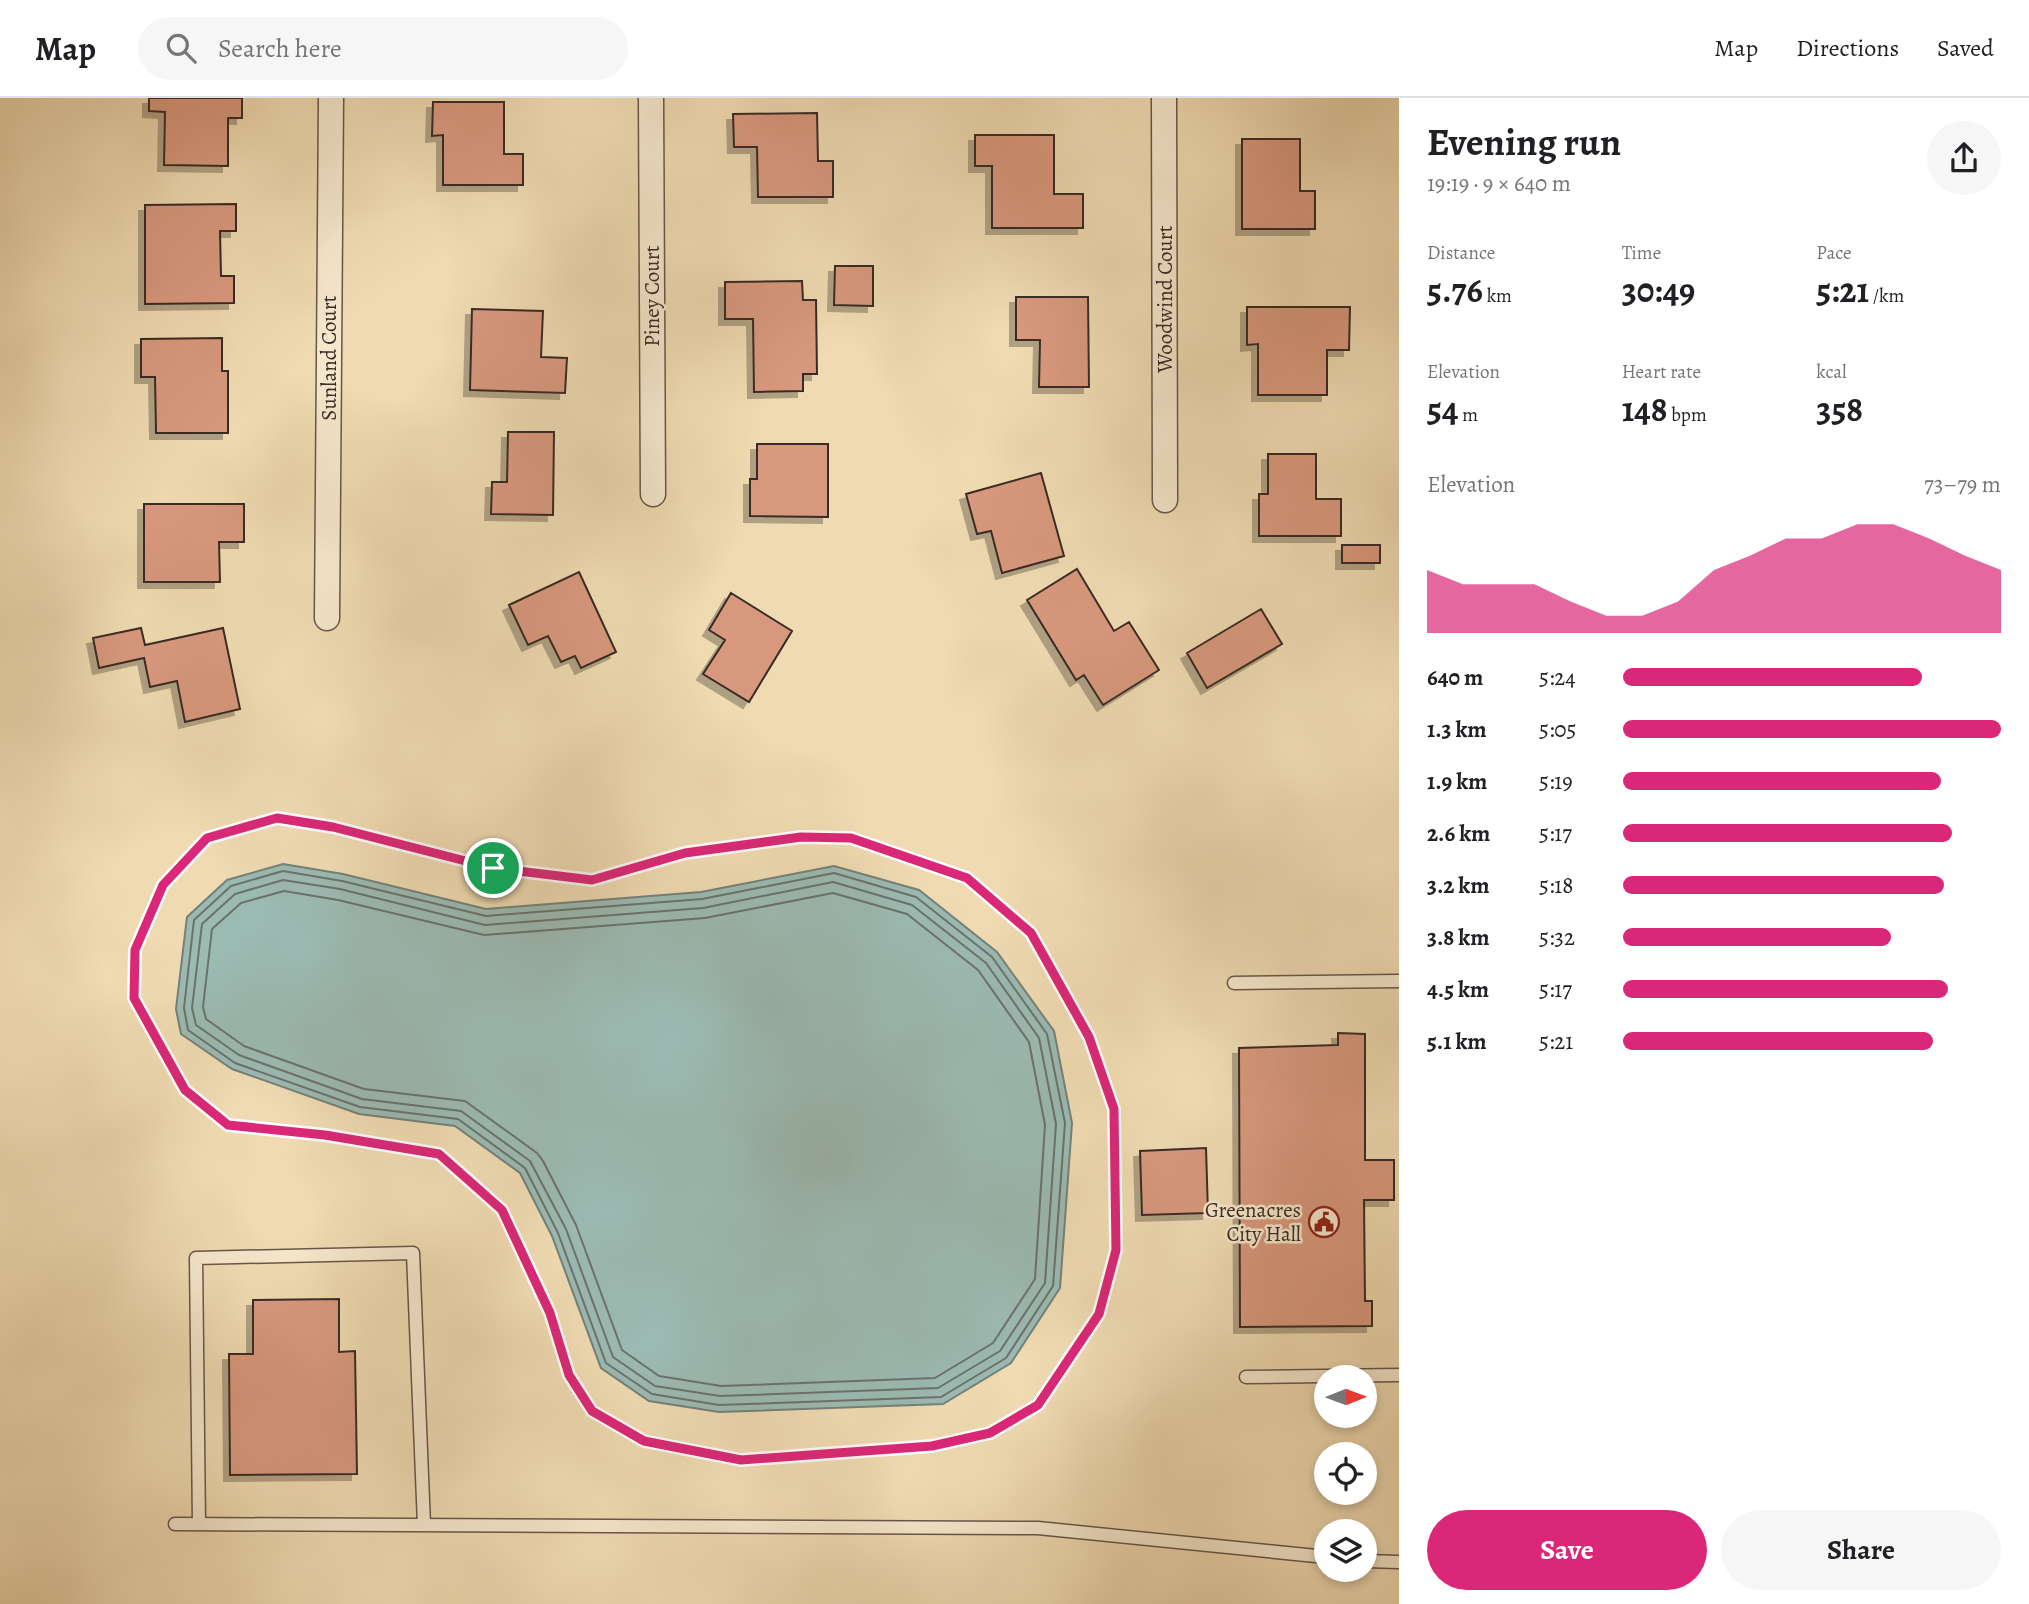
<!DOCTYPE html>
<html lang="en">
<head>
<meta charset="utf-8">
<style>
	body { margin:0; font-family:Alegreya,serif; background:#f6f6f6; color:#202124; height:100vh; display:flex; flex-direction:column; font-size:26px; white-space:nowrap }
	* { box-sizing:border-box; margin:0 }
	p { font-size:23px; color:#757577 }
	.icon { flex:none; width:38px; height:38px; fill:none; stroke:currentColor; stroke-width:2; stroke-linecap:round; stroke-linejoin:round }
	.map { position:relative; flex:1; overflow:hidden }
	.details { display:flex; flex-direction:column; background:#fff; width:630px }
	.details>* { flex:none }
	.needle { width:46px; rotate:89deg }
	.controls { position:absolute; left:1314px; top:1267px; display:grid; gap:14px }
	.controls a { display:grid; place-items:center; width:63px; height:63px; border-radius:50%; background:#fff; box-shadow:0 4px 10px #0003; font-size:35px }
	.pin { position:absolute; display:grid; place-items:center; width:60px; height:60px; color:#fff; margin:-30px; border:4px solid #fff; border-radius:50%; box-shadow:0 2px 7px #0007 }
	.round { display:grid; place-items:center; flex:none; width:74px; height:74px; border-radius:37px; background:#f6f6f6 }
	.summary { display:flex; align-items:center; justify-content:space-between; height:119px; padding:0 28px }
	h1 { font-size:38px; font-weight:700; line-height:52px }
	.metrics { display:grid; grid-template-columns:repeat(3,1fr); gap:10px; height:119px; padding:7px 28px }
	.metrics div { display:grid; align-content:center }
	.metrics b { font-size:35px; font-weight:700 }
	.metrics small { font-size:19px; font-weight:400 }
	.metrics p { font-size:19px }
	.chart { height:196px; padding:14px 28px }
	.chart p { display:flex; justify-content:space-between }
	.chart svg { width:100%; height:126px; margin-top:7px; fill:#db2777; opacity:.7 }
	.action { display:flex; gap:14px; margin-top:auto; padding:14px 28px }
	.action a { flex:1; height:80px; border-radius:42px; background:#db2777; color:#fff; font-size:28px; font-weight:700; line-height:80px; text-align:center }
	.action a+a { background:#f6f6f6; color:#202124 }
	ul { padding:0 28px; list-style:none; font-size:23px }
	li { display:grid; grid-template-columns:112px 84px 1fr; align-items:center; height:52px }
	li i { height:18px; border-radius:9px; background:#db2777 }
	header { display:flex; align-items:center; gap:42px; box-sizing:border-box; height:98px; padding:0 35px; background:#fff; border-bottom:2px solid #e0e0e0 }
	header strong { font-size:33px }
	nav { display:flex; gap:38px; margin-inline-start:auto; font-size:24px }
	.search { width:490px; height:63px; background:#f6f6f6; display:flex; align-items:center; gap:18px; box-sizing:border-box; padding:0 24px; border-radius:38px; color:#757577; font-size:26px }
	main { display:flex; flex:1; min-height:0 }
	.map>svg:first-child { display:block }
</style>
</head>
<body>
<header>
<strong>Map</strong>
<div class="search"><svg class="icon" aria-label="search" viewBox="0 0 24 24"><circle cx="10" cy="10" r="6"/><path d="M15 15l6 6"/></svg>Search here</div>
<nav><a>Map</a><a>Directions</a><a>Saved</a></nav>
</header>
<main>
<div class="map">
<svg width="1399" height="1506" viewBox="0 0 1399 1506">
	<defs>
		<filter id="shadow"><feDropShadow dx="-6" dy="6" stdDeviation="0" flood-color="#0004"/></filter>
	</defs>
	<rect width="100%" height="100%" fill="#efdab1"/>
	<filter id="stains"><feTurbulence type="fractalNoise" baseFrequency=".00286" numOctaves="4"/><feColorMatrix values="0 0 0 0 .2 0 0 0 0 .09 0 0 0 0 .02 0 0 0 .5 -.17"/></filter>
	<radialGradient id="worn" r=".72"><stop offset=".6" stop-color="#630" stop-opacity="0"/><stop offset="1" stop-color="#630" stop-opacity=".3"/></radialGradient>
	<path fill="#9bbab2" stroke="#74817a" stroke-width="2" d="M283,766L343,776L486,811L701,794L834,768L919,792L997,854L1054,933L1072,1025L1060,1190L1011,1265L943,1306L719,1314L649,1303L601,1270L552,1138L520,1075L455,1028L359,1016L232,971L181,936L176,911L187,819L227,782Z"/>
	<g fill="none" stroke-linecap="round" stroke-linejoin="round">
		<path stroke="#6a726c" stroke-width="2" d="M283,773L342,783L486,818L702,801L834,775L916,799L992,859L1047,936L1065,1025L1053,1188L1006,1260L941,1299L719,1307L652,1296L606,1265L558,1135L525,1070L458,1021L360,1009L235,965L188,932L184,910L194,822L231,788Z
			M283,782L340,791L485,827L703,810L833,784L912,807L986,865L1039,940L1056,1026L1045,1185L1000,1253L938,1290L720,1298L655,1288L613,1259L566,1131L530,1063L461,1013L362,1001L239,957L196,927L192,910L202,826L235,796Z
			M284,793L338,802L484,837L705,820L833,795L907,816L978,872L1029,944L1045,1027L1035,1181L993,1245L935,1280L721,1288L659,1278L622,1252L576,1127L543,1063L537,1055L465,1003L364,991L244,948L206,921L203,909L212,831L241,805Z"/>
	</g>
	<path fill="#d8987d" stroke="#392b25" stroke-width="2" filter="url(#shadow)" d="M149,0H242V20H228V68L164,67L165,14L149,13Z
		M433,4H504V56H523V87H443V37L432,38Z
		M817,15L818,63H833V99H758L757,49H734L733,16Z
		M975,37H1054V96H1083V130H992V68H975Z
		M1242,41H1300V93H1315V131H1242Z
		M236,106V133H220L221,178H234V205L145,206V107Z
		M835,168H873V208L834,207Z
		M802,183L803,202H816L817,276H803V293L754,294L753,221H725V184Z
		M1016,199H1088L1089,289H1039L1040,242H1016Z
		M1247,209H1350L1349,252H1327V297H1258V246L1247,247Z
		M472,211L543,213L541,259L567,260L565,295L470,292Z
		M222,240V273H228V335H156L155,279H141V241Z
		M508,334H554L553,417L491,416L492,384H507Z
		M757,346H828V419L750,418V381H757Z
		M1268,356H1316V401H1341V438H1259V396H1268Z
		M1041,375L1064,458L1002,475L991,433L977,436L966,396Z
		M144,406H244V444H219L220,484H144Z
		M1342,447H1380V465H1342Z
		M1077,471L1114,533L1129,524L1159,572L1103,607L1084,577L1076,582L1027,502Z
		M579,474L616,554L581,570L575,558L561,564L548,538L528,547L509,507Z
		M731,495L792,533L749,604L703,576L725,542L709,532Z
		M1261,511L1282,546L1207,590L1187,555Z
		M141,530L145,547L223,530L240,611L185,624L177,583L150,589L144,560L99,570L93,540Z
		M1338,935L1365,936V1062H1394V1102H1364L1365,1203H1372V1228L1240,1229L1239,950L1338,947Z
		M1206,1050L1208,1115L1142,1117L1140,1053Z
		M339,1201V1254L355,1253L357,1376L230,1377L229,1256H253V1202Z"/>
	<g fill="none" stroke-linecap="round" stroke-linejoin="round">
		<g stroke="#665748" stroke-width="15">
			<path id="lane" d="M1234,885L1399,883
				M1246,1279L1399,1277
				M175,1426L1038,1430L1326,1459
				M199,1426L196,1160L413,1155L424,1427
				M1365,1463L1399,1464"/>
		</g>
		<g stroke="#665748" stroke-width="27">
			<path id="street" d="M651,0L653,396
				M1164,0L1165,402
				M327,520L331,0"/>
		</g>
		<path stroke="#392b25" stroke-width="4.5" stroke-dasharray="5 3.5" stroke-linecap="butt" d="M277,720L333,729L493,770L592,782L685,755L801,739L851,740L967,780L1031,835L1089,939L1114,1011L1116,1151L1099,1216L1038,1307L990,1335L932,1348L741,1362L644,1343L592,1313L569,1277L550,1215L502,1112L439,1056L325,1037L228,1027L185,992L134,900L135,852L163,787L207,740Z"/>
		<use href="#lane" stroke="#f5e7cc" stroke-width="12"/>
		<use href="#street" stroke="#f5e7cc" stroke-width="24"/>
	</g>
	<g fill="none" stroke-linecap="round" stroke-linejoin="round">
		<g stroke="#fff" stroke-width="14">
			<path id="route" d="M277,720L333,729L493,770L592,782L685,755L801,739L851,740L967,780L1031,835L1089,939L1114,1011L1116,1152L1099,1216L1038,1307L990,1335L932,1348L741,1362L644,1343L592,1313L569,1277L550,1215L502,1112L439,1056L325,1037L228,1027L185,992L134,900L135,852L163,787L207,740Z"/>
		</g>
		<use href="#route" stroke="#db2777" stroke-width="9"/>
	</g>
	<defs>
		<g id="civic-ring" transform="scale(1.575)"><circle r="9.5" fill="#f5e7cc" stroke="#8f2418" stroke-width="1.5"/><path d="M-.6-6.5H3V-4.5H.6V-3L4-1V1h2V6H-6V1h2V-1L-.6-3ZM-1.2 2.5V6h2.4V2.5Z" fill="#8f2418"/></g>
	</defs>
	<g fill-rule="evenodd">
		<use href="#civic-ring" x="1324" y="1124"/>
	</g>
	<g text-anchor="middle" stroke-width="5" stroke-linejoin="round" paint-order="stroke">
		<g font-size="21" fill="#392b25" stroke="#f5e7cc">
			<text transform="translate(652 198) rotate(-90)" y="7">Piney Court</text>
			<text transform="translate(1165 201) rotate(-90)" y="7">Woodwind Court</text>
			<text transform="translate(329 260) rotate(-90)" y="7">Sunland Court</text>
		</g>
		<g font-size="21" fill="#392b25" stroke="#f5e7cc" text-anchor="end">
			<text x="1301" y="1119">Greenacres<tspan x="1301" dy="24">City Hall</tspan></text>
		</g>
	</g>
	<rect width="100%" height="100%" filter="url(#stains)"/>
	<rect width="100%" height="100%" fill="url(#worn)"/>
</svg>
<div class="controls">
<a><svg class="needle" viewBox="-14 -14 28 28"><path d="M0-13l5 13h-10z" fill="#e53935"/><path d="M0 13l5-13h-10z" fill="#757577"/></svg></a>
<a><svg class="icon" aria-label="locate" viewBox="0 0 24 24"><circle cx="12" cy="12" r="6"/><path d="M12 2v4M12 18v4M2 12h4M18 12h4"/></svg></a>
<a><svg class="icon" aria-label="layers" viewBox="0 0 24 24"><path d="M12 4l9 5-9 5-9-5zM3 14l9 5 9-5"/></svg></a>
</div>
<div class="pin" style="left:493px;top:770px;background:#1e9e55"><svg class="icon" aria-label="arrive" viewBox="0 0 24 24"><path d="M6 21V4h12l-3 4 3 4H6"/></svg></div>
</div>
<section class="details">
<div class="summary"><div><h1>Evening run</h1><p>19:19 · 9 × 640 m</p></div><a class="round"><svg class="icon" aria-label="share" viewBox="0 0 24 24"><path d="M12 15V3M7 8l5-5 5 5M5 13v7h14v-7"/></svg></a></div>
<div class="metrics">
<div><p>Distance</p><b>5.76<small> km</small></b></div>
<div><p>Time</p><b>30:49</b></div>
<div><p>Pace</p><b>5:21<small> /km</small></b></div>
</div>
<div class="metrics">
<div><p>Elevation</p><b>54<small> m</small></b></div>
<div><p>Heart rate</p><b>148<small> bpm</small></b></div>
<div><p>kcal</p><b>358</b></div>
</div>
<div class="chart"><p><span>Elevation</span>73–79 m</p>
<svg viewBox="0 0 160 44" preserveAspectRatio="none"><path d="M0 44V22L10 27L20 27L30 27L40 33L50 38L60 38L70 33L80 22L90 17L100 11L110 11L120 6L130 6L140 11L150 17L160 22V44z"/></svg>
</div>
<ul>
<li><b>640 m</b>5:24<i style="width:79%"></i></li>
<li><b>1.3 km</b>5:05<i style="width:100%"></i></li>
<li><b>1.9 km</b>5:19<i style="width:84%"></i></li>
<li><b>2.6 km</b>5:17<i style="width:87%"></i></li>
<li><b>3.2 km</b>5:18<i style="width:85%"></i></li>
<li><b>3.8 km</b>5:32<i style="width:71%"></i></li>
<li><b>4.5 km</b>5:17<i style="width:86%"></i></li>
<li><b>5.1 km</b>5:21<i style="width:82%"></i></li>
</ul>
<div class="action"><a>Save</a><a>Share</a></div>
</section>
</main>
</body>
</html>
